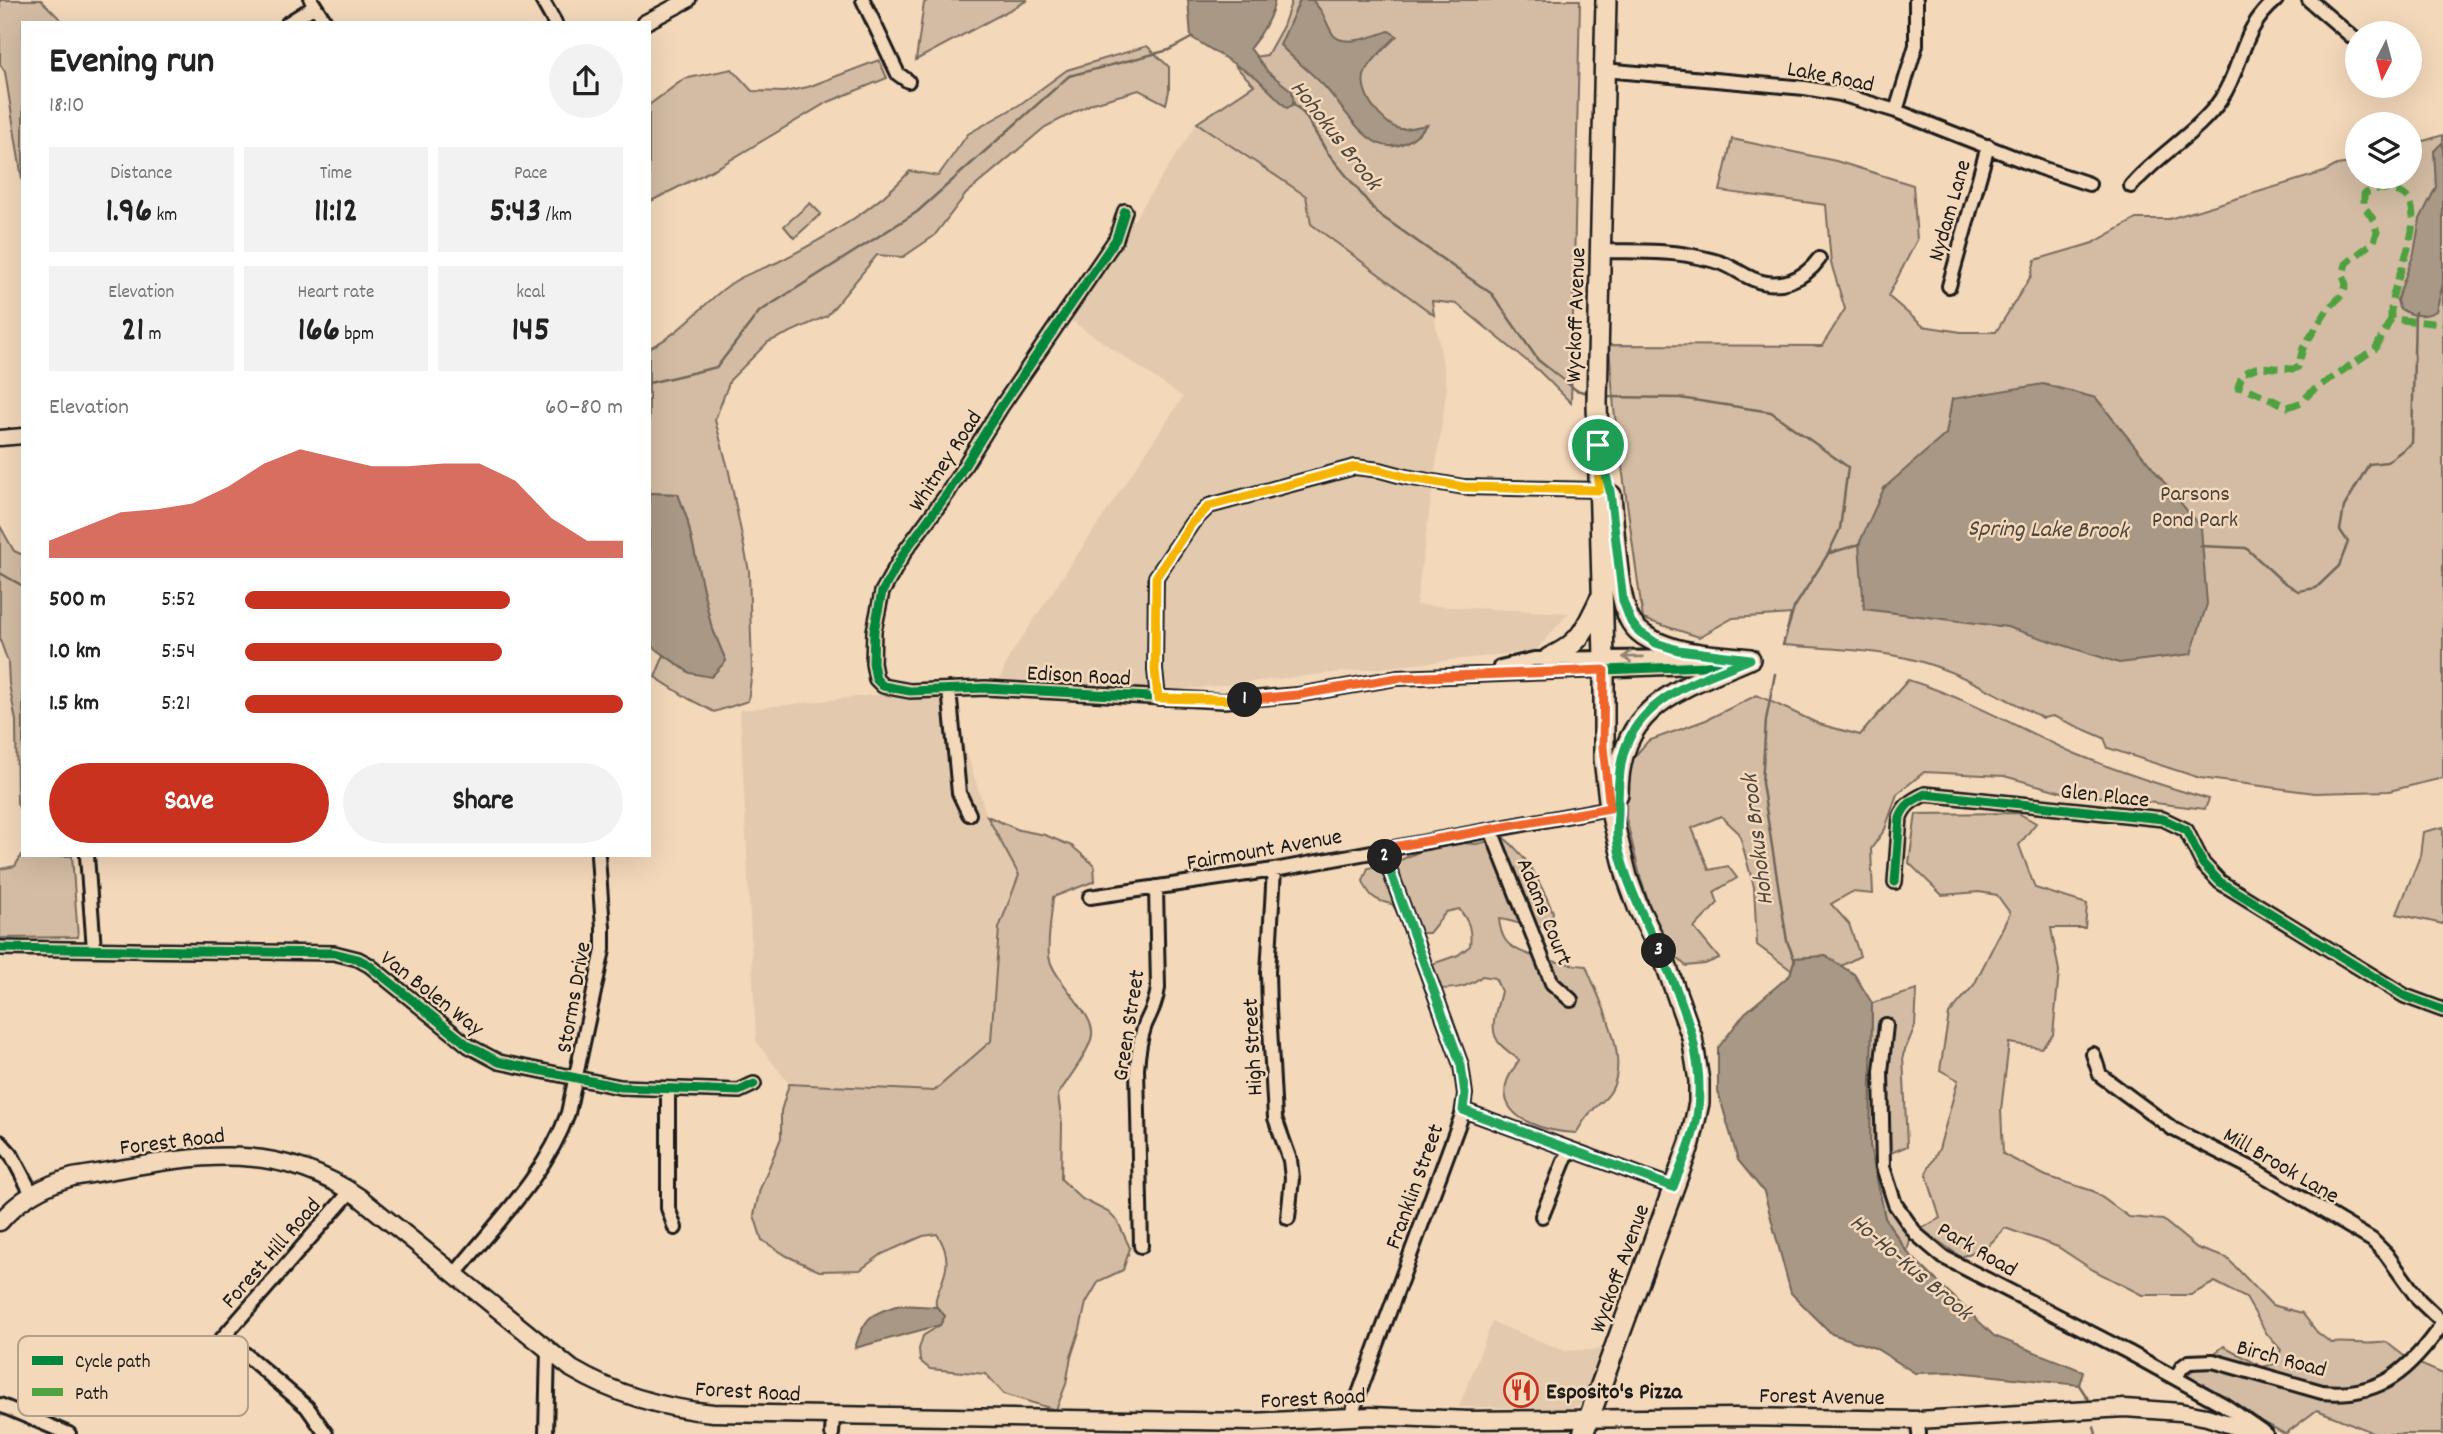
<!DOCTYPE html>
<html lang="en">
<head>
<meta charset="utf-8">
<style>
	body { margin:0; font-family:Dekko,sans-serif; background:#f2f2f2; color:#222; height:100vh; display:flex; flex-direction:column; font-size:26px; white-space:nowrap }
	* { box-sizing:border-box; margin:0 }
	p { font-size:23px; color:#767676 }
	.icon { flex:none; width:38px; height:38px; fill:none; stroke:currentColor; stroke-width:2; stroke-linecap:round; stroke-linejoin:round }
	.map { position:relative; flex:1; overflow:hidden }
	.side { position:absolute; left:21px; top:21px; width:630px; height:836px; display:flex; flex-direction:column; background:#fff; border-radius:0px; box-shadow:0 7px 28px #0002 }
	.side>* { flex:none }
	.needle { width:46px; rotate:186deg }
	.fabs { position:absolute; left:2345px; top:21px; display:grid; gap:14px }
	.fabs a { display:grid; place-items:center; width:77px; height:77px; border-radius:50%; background:#fff; box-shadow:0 7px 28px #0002; font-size:35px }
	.pin { position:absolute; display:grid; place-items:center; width:60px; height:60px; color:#fff; margin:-30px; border:4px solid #fff; border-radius:50%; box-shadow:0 2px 7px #0007 }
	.km { position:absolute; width:35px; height:35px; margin:-18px; border-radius:50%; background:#222; color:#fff; font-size:19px; line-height:35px; text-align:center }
	.round { display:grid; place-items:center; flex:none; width:74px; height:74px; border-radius:37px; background:#f2f2f2 }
	.headline { display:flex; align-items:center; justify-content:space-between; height:119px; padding:0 28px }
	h1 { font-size:38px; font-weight:700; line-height:52px }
	.stats { display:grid; grid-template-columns:repeat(3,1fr); gap:10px; height:119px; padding:7px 28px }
	.stats div { display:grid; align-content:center; border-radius:0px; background:#f2f2f2; text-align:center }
	.stats b { font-size:35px; font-weight:700 }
	.stats small { font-size:19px; font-weight:400 }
	.stats p { font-size:19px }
	.chart { height:196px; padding:14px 28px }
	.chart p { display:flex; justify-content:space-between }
	.chart svg { width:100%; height:126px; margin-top:7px; fill:#c8321e; opacity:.7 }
	.button { display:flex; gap:14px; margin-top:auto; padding:14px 28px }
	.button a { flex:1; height:80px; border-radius:42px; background:#c8321e; color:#fff; font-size:28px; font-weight:700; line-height:80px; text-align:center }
	.button a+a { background:#f2f2f2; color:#222 }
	ul { padding:0 28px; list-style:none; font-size:23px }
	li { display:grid; grid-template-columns:112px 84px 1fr; align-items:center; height:52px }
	li i { height:18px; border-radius:9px; background:#c8321e }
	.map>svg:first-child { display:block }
</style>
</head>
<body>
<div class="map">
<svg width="2443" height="1434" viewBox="0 0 2443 1434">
	<rect width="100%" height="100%" fill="#f3d8ba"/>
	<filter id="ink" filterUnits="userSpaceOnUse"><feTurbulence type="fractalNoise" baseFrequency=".0143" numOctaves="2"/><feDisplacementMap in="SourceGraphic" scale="14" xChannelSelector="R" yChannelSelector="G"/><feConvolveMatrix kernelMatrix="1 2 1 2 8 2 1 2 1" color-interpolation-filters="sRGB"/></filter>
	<g filter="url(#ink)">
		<path fill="#e3caae" d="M1197,123L1306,196L1311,224L1434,315L1447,387L1416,605L1569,613L1535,651L1187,689L1171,695L1000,679L1009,657L1183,397L1069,319Z
			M945,687L987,816L1019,875L999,928L992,1041L935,1091L789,1084L756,1041L740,710Z
			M1492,1322L1565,1351L1602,1349L1582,1401L1577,1406L1568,1408L1459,1407Z"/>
		<path fill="#d3bca3" stroke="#786c60" stroke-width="2" d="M0,0H41L64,23H23V185L5,72L0,64Z
			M929,0H1028L916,60L924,3Z
			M1292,0H1580L1571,403L1538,370L1457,304L1432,301L1434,315L1311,224L1306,196L1197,123L1254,85L1236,67L1254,57L1267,55L1283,26Z
			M1147,46L1169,67V91L1166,104L1139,90L1093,103L1045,127L966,194L934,236L903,257L877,255L827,316L768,342L730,380L715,420L729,472L749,571L752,671L748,701L714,712L689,699L655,677L664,655L690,673L726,661L711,625L687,519L678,494L649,493V348C681,334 702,304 729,285C743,274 763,269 778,262C825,238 875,210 910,171L938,176L968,134L1019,105L1067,70Z
			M879,60L887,78L826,103L720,166L649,202V105L684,79L732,69L752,91L784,92L808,87Z
			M2443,135V778L2389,791L2315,793L2200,778L2108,748L2104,738L2053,716L2043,718C2001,697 1957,670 1911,659C1870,649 1825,649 1783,645L1791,614L1733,618L1699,637L1643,619L1614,409L1609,345L1822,346L1845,309L1831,263L1826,205L1720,191L1732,139L1836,161L1913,185L1917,240L1888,296L1923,326L1961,332H1996L2031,276L2035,260L2093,243L2136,219H2169L2324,172L2337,165L2357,162V177H2410V145Z
			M810,203L821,214L794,238L784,226Z
			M0,526L14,551L23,555V817L17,803L16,721L9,684L8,662L0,640Z
			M1908,680C1967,698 2020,729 2076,754C2120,772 2163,786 2209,799L2205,809L2062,792L2004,776L1924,772L1897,794L1885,829L1871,849L1873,894L1852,892L1831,904L1849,924L1860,956L1841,966L1827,956L1795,958L1791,970L1757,945L1754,887L1739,833L1721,816L1692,828L1709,870L1728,866L1737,878L1714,892L1718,903L1694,928L1719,958L1705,964L1686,966L1663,945L1641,880L1626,818L1627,765L1648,741L1706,720L1757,695L1819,724L1860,735Z
			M2018,813L2036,823L2019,845L2035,888L2087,904L2085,928H2051L2059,971L2053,1035L2041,1048L2009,1043L2001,1110L2003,1154L2046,1176L2093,1191L2129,1217L2163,1220L2197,1248L2227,1258L2272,1305L2302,1313L2317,1332L2331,1343C2350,1341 2367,1346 2386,1342L2408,1359L2443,1374V1434H2377L2317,1410L2285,1434L2183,1378L2224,1346L2262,1367L2275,1364L2281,1350L2267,1334L2246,1298L2215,1282L2191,1295H2142L2093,1270L2058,1247L2005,1228L1988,1246L1961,1257L1921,1229L1940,1218L1926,1173L1939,1149L1958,1080L1940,1070L1949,1014L1974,985L2010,913L1997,895L1979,892L1942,895L1909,863L1916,814Z
			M987,816L1019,830L1045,835L1072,846L1094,865L1095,881L1053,897C1052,913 1047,941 1049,956C1052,980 1095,1013 1092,1035C1090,1051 1067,1080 1058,1095L1062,1124L1061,1179L1082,1199L1108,1212L1118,1222L1130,1248L1123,1270L1099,1281L1086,1303L1080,1329L1071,1357L1066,1384L1056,1410L1004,1394L986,1374L930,1369L920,1361L919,1349L923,1336L940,1325L945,1316C942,1313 939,1311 937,1308C929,1291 962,1271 937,1234L923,1236L882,1254L860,1270L819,1271L787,1256L762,1240L754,1215L760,1189L781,1138V1111L789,1084L934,1091L991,1041L999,928L1019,875Z
			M2443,827V924L2397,914L2420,856L2423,832Z
			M1504,838C1528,856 1541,885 1553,912L1549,925C1527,931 1520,921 1499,919C1500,928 1502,939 1510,945C1526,958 1566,964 1586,966C1599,1000 1631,1056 1611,1091C1606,1100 1598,1104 1592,1111C1585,1117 1581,1126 1576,1133C1551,1132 1499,1122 1506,1085C1507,1077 1515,1067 1519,1060C1513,1055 1506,1050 1501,1045C1486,1030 1498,1008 1501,991L1495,978L1482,976C1467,989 1452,989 1432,989L1424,977L1432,964L1458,955L1470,946C1472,930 1469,921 1459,909L1446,912L1429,933H1416L1403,928L1399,915L1392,904C1375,901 1369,896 1363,881L1368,868L1396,862L1434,845L1448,842L1476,844Z
			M23,853V856H72L78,937L0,938V869L15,866Z
			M1917,990L1915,1026L1903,1055L1907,1146L1886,1155L1910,1240L1907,1252L1885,1218L1870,1146L1872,1003Z"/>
		<path fill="#a99885" stroke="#71665b" stroke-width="2" d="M1188,0H1275C1271,18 1262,34 1250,48L1268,72L1292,91L1294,104L1287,108L1257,78L1191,37Z
			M1300,0H1312C1326,15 1323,17 1332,33C1341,49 1375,36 1389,31L1397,36C1386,47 1372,59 1365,73C1357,91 1382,125 1400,129C1407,130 1419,126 1427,125C1380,178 1354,119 1324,86C1310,71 1294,60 1280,45Z
			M2443,142V284L2436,311C2425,318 2410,316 2399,308L2397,300L2414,253L2420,219L2436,187L2434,151Z
			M2043,384L2096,398L2201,528L2207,604L2191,654L2119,663L2007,627L1864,609L1859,544L1884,488L1946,434L1952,399Z
			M649,493L678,494L687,519L711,625L726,661L711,677L690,673L649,644Z
			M1825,956L1854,974L1872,1003L1870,1146L1885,1218L1907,1252L1994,1336L2083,1371L2079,1385L1957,1372L1915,1373L1875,1348L1832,1334L1791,1293L1764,1192L1738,1160L1718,1091V1048L1745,1013L1790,975L1795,958Z
			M900,1305L937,1307L945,1316L940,1325L855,1348C864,1318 870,1313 900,1305Z"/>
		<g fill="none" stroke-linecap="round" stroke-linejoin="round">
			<path stroke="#71665b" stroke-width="2.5" d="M1293,103L1305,115L1327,152L1377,213L1492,294L1538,360L1576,390L1588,393
				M649,383L717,367L759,312L917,212L1069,76L1169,50L1193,37
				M1605,397L1680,398L1771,412L1848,467L1840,529L1828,554L1794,608L1783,645
				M2200,546L2246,548L2281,580L2298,591L2316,588L2339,566L2348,542L2340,530L2344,507L2369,464L2387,462L2412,443L2415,312
				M1830,553L1860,544
				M0,573L23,586
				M1775,674L1766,720L1762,783L1787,941L1795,961
				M2079,1385L2090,1402
				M2094,1427L2096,1434"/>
			<g stroke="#1c1c1c" stroke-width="18">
				<path id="minor" d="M311,0L326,23
					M542,0L555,23
					M863,0L898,74L908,81
					M2309,0L2357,41
					M288,23L315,6
					M1604,70L1805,88L1840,94L1896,111L2044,169L2089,184
					M1896,111L1916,45V0
					M2131,186C2157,155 2199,132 2221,99C2244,64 2240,30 2276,0
					M1125,211L1116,239L1001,407L947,494L905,551L882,592L874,631L873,663L876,679L883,686L910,691L986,688L1223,701L1297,695L1397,678L1706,666L1722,664
					M1601,251C1631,252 1663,250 1693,256C1703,258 1714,260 1724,264C1734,268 1743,275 1753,279C1778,290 1804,280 1819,259
					M1949,286L1988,146
					M1500,667L1534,659L1683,657
					M949,689L959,793L969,814
					M1158,698L1155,670L1156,577L1192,523L1209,506L1355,467L1380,470L1406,477L1464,487L1599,490
					M1491,830L1552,983L1571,1000
					M87,856L94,949
					M1274,870L1268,972L1269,1009L1275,1118L1290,1160L1292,1178L1288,1218
					M1895,882L1900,817C1905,804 1913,800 1925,794L2163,819L2186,830L2203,864L2220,882L2405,996L2443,1010
					M1090,897L1274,870L1610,808
					M0,948L334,953L358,959L369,965L469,1046L499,1062L620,1087L739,1091L754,1084
					M1886,1025L1881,1072L1883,1167L1895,1204L1916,1234L1943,1257L2128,1352L2224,1405L2266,1434
					M2093,1054L2100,1075L2173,1129L2251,1168L2372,1240L2386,1254L2419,1300L2443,1323
					M668,1090V1208L675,1228
					M1463,1110L1673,1187
					M0,1142L11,1154L32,1194
					M1542,1216L1569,1149
					M1141,1246L1137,1069C1138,1055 1140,1039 1145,1025C1151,1012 1156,1003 1158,988L1156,887
					M455,1274C496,1223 546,1175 568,1113L603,950V928L598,856
					M224,1336L307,1407L326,1434
					M193,1372L351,1191
					M2176,1378L2182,1367L2189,1362L2213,1361L2322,1392C2381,1398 2411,1369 2443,1323
					M0,1405L69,1434
					M1350,1418L1462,1115L1465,1094L1461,1065L1382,849
					M1918,1420L1919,1434
					M546,1434L548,1349
					M832,1434L833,1416"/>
			</g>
			<g stroke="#1c1c1c" stroke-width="19">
				<path id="tertiary" d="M644,23L688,0
					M0,438L23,436"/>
			</g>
			<g stroke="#1c1c1c" stroke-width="21">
				<path id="secondary" d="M0,1222C19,1199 44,1185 73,1177C175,1161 266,1132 359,1197L572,1369C616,1395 662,1408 713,1413L1253,1422L1371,1416L1469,1420L1735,1417L1918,1420L2125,1408L2180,1412L2207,1417L2258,1434"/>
			</g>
			<g stroke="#1c1c1c" stroke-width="24">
				<path id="primary" d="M1611,495C1614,524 1617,600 1631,622C1640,637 1659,644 1675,649C1698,656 1726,656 1750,659
					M1549,658C1582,643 1585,629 1600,599
					M1618,794C1619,704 1680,689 1749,659
					M1583,1434L1690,1143L1699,1103V1081L1692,1037L1665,962L1638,907L1627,877L1610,808L1604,759V657L1597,403L1606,0"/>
			</g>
			<use href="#minor" stroke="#f3d8ba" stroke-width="12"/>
			<use href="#tertiary" stroke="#f3d8ba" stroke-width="14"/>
			<use href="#secondary" stroke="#f3d8ba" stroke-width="16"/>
			<use href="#primary" stroke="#f3d8ba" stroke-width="19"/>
			<path stroke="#4fa141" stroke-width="7" stroke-dasharray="14 7" stroke-linecap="butt" d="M2391,319L2376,348L2311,392L2302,402L2288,407L2253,391L2238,387L2243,373L2258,367L2294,369L2298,367L2303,348L2328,309L2343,294L2346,285L2343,275L2346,264L2374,241L2377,232L2373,219L2364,206V194C2376,188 2382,188 2395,191C2433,199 2400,268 2394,292C2391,300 2391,310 2391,319L2443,324"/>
			<g stroke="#f3d8ba" stroke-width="13">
				<path id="cycleway" d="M1125,211L1116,239L1001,407L947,494L905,551L882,592L874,631L873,663L876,679L883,686L910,691L986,688L1223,701L1297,695L1397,678L1706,666L1750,659
					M1895,882L1900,817C1905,804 1913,800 1925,794L2163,819L2186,830L2203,864L2220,882L2405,996L2443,1010
					M0,948L334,953L358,959L369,965L469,1046L499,1062L620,1087L739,1091L754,1084"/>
			</g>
			<use href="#cycleway" stroke="#00873e" stroke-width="9"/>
		</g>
		<defs><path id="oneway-shaft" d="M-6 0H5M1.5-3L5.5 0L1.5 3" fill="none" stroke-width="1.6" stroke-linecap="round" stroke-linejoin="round" transform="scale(1.75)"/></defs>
		<use stroke="#928373" href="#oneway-shaft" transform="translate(1633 657) rotate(179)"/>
	</g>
	<g fill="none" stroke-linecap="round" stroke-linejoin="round" filter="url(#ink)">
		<g stroke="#fff" stroke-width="14">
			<path id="split-1" d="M1245,700L1158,698L1155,670L1156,577L1192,523L1209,506L1355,467L1380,470L1406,477L1464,487L1599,490L1598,445"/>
		</g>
		<g stroke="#fff" stroke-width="14">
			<path id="split-2" d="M1245,700L1297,695L1397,678L1604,670L1603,747L1610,808L1382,849L1385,857"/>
		</g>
		<g stroke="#fff" stroke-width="14">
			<path id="split-3" d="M1385,857L1461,1065L1465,1094L1463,1110L1673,1187C1681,1167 1690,1147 1695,1126C1709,1066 1685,1004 1659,951"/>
		</g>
		<g stroke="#fff" stroke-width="14">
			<path id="split-4" d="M1598,445L1610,491L1623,601L1631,622L1638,631L1656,643L1678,650L1750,659C1717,673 1682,683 1654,707C1619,737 1618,771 1618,814C1617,827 1616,839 1619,851C1628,886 1644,918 1659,951"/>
		</g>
		<use href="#split-1" stroke="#f5b400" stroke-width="9"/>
		<use href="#split-2" stroke="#f0652b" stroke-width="9"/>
		<use href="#split-3" stroke="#22a559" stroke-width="9"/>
		<use href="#split-4" stroke="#22a559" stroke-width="9"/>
	</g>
	<defs>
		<g id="restaurant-ring" transform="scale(1.75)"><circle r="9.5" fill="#f3d8ba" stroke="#c8321e" stroke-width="1.5"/><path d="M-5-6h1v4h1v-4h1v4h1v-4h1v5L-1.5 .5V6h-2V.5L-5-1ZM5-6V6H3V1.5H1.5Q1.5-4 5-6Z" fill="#c8321e"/></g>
	</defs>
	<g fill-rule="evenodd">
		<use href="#restaurant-ring" x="1521" y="1390"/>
	</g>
	<g text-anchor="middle" stroke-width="5" stroke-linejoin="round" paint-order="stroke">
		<g font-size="23" fill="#1c1c1c" stroke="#f3d8ba">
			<text transform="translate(1831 75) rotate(11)" y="8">Lake Road</text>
			<text transform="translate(1948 210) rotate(-74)" y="8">Nydam Lane</text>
			<text transform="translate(1574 315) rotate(-88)" y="8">Wyckoff Avenue</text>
			<text transform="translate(944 460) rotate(-57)" y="8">Whitney Road</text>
			<text transform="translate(1079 674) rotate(3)" y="8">Edison Road</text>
			<text transform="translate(2105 794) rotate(6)" y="8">Glen Place</text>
			<text transform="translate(1264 848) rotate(-10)" y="8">Fairmount Avenue</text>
			<text transform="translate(1546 911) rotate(68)" y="8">Adams Court</text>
			<text transform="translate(433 992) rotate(38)" y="8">Van Bolen Way</text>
			<text transform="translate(572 997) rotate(-80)" y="8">Storms Drive</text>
			<text transform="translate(1127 1025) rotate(-81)" y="8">Green Street</text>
			<text transform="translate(1251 1047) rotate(-93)" y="8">High Street</text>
			<text transform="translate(172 1140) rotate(-7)" y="8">Forest Road</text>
			<text transform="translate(2282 1164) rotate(30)" y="8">Mill Brook Lane</text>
			<text transform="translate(1413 1186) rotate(-70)" y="8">Franklin Street</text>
			<text transform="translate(1978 1248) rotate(30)" y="8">Park Road</text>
			<text transform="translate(270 1252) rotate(-49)" y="8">Forest Hill Road</text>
			<text transform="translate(1618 1268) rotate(-70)" y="8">Wyckoff Avenue</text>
			<text transform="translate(2282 1357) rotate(15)" y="8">Birch Road</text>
			<text transform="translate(748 1390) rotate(3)" y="8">Forest Road</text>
			<text transform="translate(1822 1395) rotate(1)" y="8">Forest Avenue</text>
			<text transform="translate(1313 1397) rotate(-3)" y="8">Forest Road</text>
		</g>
		<g font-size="23" fill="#4a443e" stroke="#f3d8ba">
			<text x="2195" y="500">Parsons<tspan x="2195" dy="26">Pond Park</tspan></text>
		</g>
		<g font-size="23" font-weight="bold" fill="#1c1c1c" stroke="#f3d8ba" text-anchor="start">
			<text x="1546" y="1398">Esposito's Pizza</text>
		</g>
		<g font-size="24" font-style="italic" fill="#4d4741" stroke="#f3d8ba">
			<text transform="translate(1337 134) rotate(52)" y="8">Hohokus Brook</text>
			<text transform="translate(2048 528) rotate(1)" y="8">Spring Lake Brook</text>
			<text transform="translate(1756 840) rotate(-97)" y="8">Hohokus Brook</text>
			<text transform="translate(1912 1266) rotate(40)" y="8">Ho-Ho-Kus Brook</text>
		</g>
	</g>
	<rect x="18" y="1336" width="230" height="80" rx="10" fill="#f3d8ba" stroke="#b2a08b" stroke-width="2"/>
	<rect x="32" y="1356" width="31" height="9" fill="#00873e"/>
	<rect x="32" y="1388" width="31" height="8" fill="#4fa141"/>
	<g font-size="19" fill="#1c1c1c">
		<text x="75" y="1367">Cycle path</text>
		<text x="75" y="1399">Path</text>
	</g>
</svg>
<div class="fabs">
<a><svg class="needle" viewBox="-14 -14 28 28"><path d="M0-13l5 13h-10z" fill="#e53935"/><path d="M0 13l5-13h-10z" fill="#767676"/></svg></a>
<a><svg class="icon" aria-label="layers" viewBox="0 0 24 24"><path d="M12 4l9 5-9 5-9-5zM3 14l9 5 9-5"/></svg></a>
</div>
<div class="pin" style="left:1598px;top:445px;background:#1e9e55"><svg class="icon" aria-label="arrive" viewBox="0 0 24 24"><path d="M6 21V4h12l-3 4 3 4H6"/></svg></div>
<b class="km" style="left:1245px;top:700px">1</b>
<b class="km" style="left:1385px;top:857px">2</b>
<b class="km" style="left:1659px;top:951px">3</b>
<section class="side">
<div class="headline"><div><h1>Evening run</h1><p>18:10</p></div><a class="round"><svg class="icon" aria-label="share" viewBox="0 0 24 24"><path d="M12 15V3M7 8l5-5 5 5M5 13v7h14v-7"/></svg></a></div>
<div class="stats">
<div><p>Distance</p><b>1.96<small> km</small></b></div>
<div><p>Time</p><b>11:12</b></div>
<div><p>Pace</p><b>5:43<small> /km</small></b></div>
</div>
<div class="stats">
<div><p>Elevation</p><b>21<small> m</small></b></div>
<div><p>Heart rate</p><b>166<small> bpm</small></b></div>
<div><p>kcal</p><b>145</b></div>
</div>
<div class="chart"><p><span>Elevation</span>60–80 m</p>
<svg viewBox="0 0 160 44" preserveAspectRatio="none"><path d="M0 44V38L10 33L20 28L30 27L40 25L50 19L60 11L70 6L80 9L90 12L100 12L110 11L120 11L130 17L140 30L150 38L160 38V44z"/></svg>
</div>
<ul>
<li><b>500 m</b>5:52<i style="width:70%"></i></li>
<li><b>1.0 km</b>5:54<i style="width:68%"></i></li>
<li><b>1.5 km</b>5:21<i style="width:100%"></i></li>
</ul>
<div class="button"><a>Save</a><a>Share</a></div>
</section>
</div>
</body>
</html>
